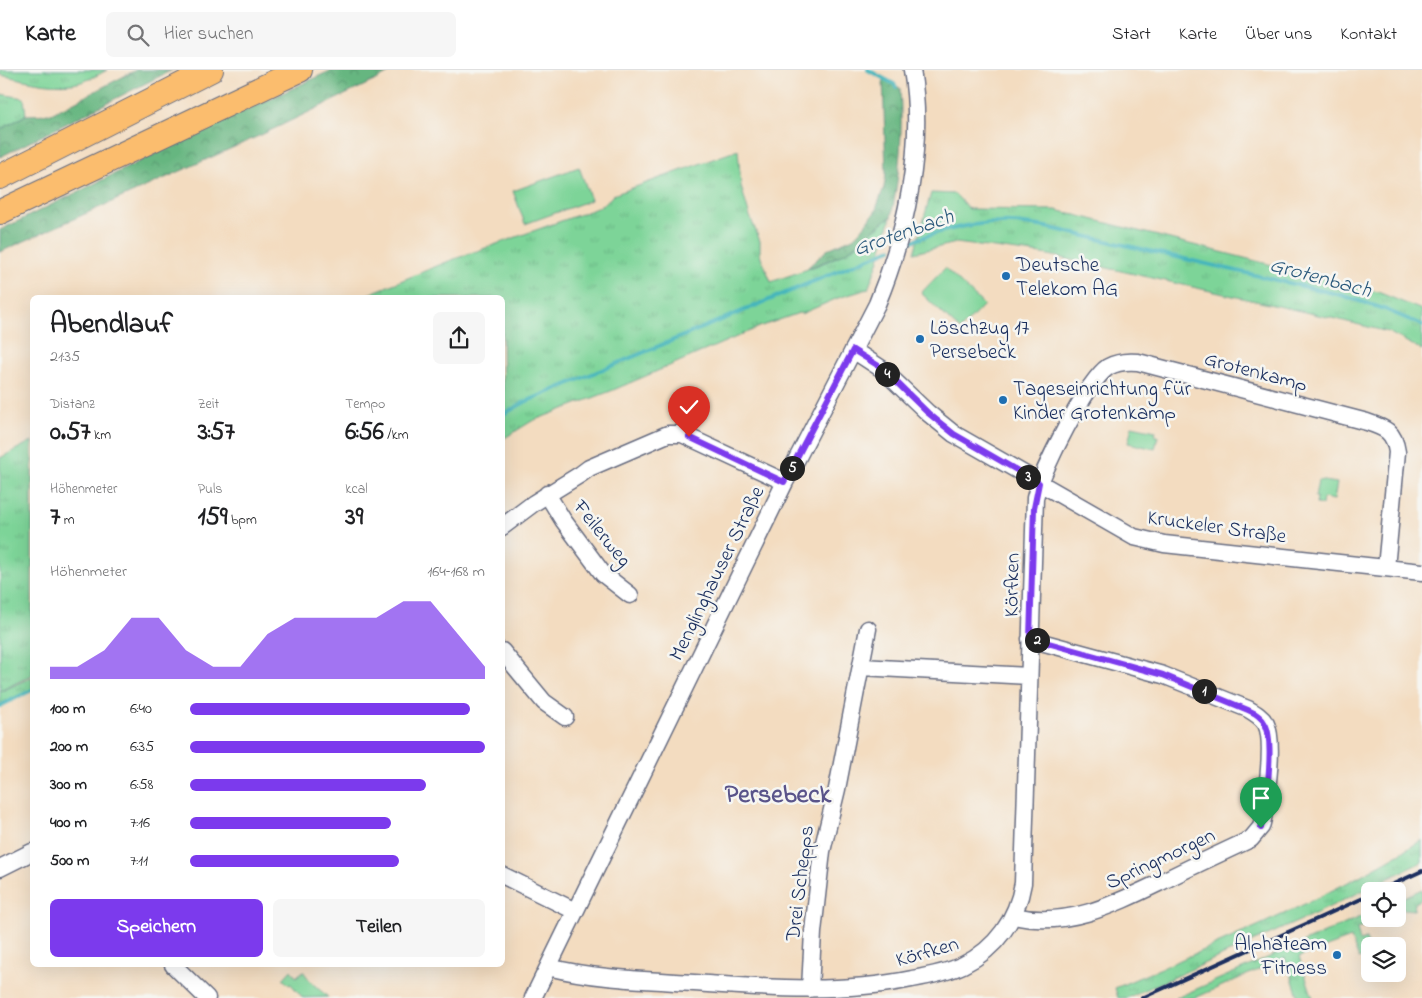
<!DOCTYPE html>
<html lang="de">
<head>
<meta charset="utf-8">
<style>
	body { margin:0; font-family:"Indie Flower",sans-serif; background:#f6f6f6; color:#202124; height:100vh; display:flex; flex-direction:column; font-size:19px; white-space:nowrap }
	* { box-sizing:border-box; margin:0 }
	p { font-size:16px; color:#757577 }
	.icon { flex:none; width:28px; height:28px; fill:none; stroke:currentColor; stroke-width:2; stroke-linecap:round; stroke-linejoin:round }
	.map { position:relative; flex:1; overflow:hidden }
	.drawer { position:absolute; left:30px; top:225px; width:475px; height:672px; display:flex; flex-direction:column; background:#fff; border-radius:8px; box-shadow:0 5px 20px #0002 }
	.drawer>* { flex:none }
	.buttons { position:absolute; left:1361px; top:812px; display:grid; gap:10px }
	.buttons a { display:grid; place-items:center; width:45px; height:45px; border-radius:8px; background:#fff; box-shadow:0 5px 20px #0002; font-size:25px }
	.pin { position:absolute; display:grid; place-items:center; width:42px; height:42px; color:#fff; margin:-51px -21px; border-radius:50% 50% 50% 0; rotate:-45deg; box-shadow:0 0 5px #0007 }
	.pin .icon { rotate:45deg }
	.km { position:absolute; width:25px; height:25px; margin:-12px; border-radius:50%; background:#222; color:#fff; font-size:14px; line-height:25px; text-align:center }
	.round { display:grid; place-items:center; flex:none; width:52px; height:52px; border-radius:8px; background:#f6f6f6 }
	.head { display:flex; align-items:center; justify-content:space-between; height:85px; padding:0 20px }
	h1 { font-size:28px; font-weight:800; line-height:38px }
	.stats { display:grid; grid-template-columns:repeat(3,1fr); gap:8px; height:85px; padding:5px 20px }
	.stats div { display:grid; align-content:center }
	.stats b { font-size:25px; font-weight:800 }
	.stats small { font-size:14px; font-weight:400 }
	.stats p { font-size:14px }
	.chart { height:140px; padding:10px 20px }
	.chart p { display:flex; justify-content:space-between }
	.chart svg { width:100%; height:90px; margin-top:5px; fill:#7c3aed; opacity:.7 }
	.cta { display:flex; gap:10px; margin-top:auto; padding:10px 20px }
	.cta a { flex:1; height:58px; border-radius:8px; background:#7c3aed; color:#fff; font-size:20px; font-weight:800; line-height:58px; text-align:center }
	.cta a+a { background:#f6f6f6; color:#202124 }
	ul { padding:0 20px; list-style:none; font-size:16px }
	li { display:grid; grid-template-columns:80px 60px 1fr; align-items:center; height:38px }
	li i { height:12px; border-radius:6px; background:#7c3aed }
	header { display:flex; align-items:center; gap:30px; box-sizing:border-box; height:70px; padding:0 25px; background:#fff; border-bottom:1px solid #e0e0e0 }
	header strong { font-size:24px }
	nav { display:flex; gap:28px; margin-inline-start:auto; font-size:18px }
	.search { width:350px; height:45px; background:#f6f6f6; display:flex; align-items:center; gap:12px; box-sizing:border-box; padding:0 18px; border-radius:8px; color:#757577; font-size:19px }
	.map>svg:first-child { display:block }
</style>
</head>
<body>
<header>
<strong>Karte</strong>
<div class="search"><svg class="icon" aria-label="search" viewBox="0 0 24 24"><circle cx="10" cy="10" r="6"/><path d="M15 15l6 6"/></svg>Hier suchen</div>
<nav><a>Start</a><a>Karte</a><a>Über uns</a><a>Kontakt</a></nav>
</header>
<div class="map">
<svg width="1422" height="928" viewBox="0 0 1422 928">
	<defs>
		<pattern id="grass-tufts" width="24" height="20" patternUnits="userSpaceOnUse" patternTransform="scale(1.25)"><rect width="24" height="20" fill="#7dd498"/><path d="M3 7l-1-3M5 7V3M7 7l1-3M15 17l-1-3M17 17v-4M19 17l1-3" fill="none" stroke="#6bb685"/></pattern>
		<pattern id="forest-crowns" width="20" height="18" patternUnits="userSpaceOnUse" patternTransform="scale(1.25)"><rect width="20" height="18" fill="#66b680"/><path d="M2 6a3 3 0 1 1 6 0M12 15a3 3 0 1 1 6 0" fill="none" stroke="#53946c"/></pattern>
	</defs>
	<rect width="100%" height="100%" fill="#f6f6f2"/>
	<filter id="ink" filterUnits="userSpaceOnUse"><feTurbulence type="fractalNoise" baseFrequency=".02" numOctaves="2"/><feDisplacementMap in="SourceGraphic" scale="10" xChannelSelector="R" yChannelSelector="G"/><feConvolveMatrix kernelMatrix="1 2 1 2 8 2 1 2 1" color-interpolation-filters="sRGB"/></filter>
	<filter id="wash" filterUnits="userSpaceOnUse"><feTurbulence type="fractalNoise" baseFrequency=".0096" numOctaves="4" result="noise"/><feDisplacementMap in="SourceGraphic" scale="20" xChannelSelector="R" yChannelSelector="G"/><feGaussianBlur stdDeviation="1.12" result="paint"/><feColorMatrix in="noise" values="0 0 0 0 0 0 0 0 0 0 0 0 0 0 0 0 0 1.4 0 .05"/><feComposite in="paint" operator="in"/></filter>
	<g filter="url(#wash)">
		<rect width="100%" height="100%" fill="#f3dcc0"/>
		<path fill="url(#grass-tufts)" stroke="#4c827b" d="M0,0H107C96,6 84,13 71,14C48,17 22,9 0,5Z
			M0,24L24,28L26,45L0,60Z
			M738,80L741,116L749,144L760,171V184L771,212C795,203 836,191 855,176C868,167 877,155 891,147L878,193L868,219L838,228L801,244L799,243L762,256L611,321L532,351L503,369L502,228H359L449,191L592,140L605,134L613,125Z
			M931,123L955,124L969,139L1056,140L1378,222L1422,240V280L1388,262L1336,249L1049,185L956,173L914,183Z
			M32,371V605L0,621V388Z
			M32,607V619L0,634V622Z
			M1422,770V792L1317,843L1127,928H1118L1115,918C1219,873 1326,830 1422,770Z
			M1422,819V829L1415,833L1414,840L1404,839L1398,842V830Z
			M1370,843V849H1379L1357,859L1360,871L1366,869L1370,880V903L1365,887L1359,889L1351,868L1299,887L1313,928H1299L1285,888L1195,928H1176Z"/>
		<path fill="url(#forest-crowns)" stroke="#40726f" d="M136,0H172L0,87V60L26,45L51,44Z
			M332,0H394L378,9L261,65L0,182V160L220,52Z
			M883,8L900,18C903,61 900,104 891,147C877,155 868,166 855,176C841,187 822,192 806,199L828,179L853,168L862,159L875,142L884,117L886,104Z"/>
		<path fill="#7dd498" stroke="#4c827b" d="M579,97L591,130L525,154L513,121Z
			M945,198L984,235L960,260L921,223Z
			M1132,356L1156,361L1155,366H1158L1155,379L1128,373Z
			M1318,410L1337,413L1334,430L1323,428L1322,435L1316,434L1317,427H1315Z
			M291,900L296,907L303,901L312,913L328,927L303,928L291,914L289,915L283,909Z"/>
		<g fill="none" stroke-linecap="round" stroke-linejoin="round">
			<path stroke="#45b5bc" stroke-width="4" d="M868,0L894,14L896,17
				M940,154L948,159
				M902,175C934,162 966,153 1000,153C1015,152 1031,155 1046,157L1341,225L1384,239L1422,255
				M502,345L525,332L580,309L891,179
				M0,636L32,620"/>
		</g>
	</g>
	<g filter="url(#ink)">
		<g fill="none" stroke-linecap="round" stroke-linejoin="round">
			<g stroke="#676c80" stroke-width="19">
				<path id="minor" d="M853,280L882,299L928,343L954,364L1134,467L1164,474L1422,502
					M547,424L563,450L603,504L630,525
					M502,457L534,433L581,404L589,398L668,364H682L785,412
					M502,581L544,632L565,647
					M861,597L1029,606
					M0,798L32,782
					M502,805L575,841
					M1014,846C1069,859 1119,832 1167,809C1195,795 1223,782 1251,769L1261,757L1263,749C1266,728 1275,672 1266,654C1262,647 1255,643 1248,639L1163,605L1030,569
					M173,895L207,928
					M548,897C596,909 645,910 694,913C767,918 840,924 912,909C929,906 948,902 963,895C996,879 1017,849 1023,813L1035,428C1041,402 1087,311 1108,297C1117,292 1127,291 1138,292L1367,352C1385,358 1394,361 1397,382L1386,498
					M810,919L813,862L822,781L837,719L868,559
					M533,928L785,412L877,234C906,164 925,76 912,0"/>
			</g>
			<g stroke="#676c80" stroke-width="26">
				<path id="highway" d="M0,107L211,0
					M0,142L300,0"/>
			</g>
			<use href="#minor" stroke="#fff" stroke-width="16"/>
			<use href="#highway" stroke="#fbbd6e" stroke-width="24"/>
			<path stroke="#1b2f5e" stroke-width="4" d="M1378,821L1422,801
				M1142,928L1370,825"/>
		</g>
	</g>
	<g fill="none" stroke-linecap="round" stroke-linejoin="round" filter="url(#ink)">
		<g stroke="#fff" stroke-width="10">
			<path id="route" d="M689,367L784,412L853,280L882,298L928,343L954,364L1039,413L1034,438L1030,568L1163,605L1248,640C1255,643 1262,647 1265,654C1275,671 1266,737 1261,758"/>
		</g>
		<use href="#route" stroke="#7c3aed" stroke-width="6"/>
	</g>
	<g fill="#1f6fb2" stroke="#f6f6f2" stroke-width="2">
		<circle cx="1006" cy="206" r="5"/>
		<circle cx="920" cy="269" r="5"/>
		<circle cx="1003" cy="330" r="5"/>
		<circle cx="1337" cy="885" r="5"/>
	</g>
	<g text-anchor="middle" stroke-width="5" stroke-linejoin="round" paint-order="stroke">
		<g font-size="21" fill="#1b2f5e" stroke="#f6f6f2" text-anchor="start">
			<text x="1016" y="201">Deutsche<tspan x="1016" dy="24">Telekom AG</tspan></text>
			<text x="930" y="264">Löschzug 17<tspan x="930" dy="24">Persebeck</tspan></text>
			<text x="1013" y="325">Tageseinrichtung für<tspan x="1013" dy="24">Kinder Grotenkamp</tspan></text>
			<text x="1327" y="880" text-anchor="end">Alphateam<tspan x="1327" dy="24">Fitness</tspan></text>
		</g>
		<g font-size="21" fill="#1b2f5e" stroke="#f6f6f2">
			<text transform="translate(1256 301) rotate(15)" y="7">Grotenkamp</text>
			<text transform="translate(1217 456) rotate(8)" y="7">Kruckeler Straße</text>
			<text transform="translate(603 463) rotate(51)" y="7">Feilerweg</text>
			<text transform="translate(716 503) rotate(-64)" y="7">Menglinghauser Straße</text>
			<text transform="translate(1011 515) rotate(-89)" y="7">Körfken</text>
			<text transform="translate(1160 788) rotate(-25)" y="7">Springmorgen</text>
			<text transform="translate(799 813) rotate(-83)" y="7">Drei Schepps</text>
			<text transform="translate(927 881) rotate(-16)" y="7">Körfken</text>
		</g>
		<g font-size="22" font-style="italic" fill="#28577a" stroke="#f6f6f2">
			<text transform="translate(903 161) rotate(-19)" y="8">Grotenbach</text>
			<text transform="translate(1321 206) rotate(15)" y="8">Grotenbach</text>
		</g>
		<g font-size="26" font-weight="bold" fill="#5a548a" stroke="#f6f6f2">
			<text x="778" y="732">Persebeck</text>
		</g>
	</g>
</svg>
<div class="buttons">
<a><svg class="icon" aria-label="locate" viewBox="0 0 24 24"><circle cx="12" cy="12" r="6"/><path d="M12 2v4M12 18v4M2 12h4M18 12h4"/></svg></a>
<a><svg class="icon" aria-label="layers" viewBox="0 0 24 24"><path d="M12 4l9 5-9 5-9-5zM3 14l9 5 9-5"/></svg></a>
</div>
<div class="pin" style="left:1261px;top:758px;background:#1e9e55"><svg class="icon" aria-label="arrive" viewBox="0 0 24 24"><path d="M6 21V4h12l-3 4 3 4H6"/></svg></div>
<div class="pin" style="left:689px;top:367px;background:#d93025"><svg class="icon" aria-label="check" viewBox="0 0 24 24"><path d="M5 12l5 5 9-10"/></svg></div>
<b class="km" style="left:1204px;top:621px">1</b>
<b class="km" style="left:1037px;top:570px">2</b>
<b class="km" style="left:1028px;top:407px">3</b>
<b class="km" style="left:887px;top:304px">4</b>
<b class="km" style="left:792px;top:398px">5</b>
<section class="drawer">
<div class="head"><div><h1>Abendlauf</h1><p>21:35</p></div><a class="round"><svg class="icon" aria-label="share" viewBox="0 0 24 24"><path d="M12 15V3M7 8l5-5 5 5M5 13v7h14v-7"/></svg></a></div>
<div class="stats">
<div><p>Distanz</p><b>0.57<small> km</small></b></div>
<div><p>Zeit</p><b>3:57</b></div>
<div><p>Tempo</p><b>6:56<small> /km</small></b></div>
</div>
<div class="stats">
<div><p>Höhenmeter</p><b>7<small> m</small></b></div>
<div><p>Puls</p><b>159<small> bpm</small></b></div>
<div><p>kcal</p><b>39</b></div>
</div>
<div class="chart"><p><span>Höhenmeter</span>164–168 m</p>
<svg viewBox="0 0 160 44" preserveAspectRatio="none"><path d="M0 44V38L10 38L20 30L30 14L40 14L50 30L60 38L70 38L80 22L90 14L100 14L110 14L120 14L130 6L140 6L150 22L160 38V44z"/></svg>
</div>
<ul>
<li><b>100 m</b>6:40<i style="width:95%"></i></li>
<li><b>200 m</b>6:35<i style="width:100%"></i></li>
<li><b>300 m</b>6:58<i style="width:80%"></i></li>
<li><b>400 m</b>7:16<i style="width:68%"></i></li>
<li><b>500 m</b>7:11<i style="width:71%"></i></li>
</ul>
<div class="cta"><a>Speichern</a><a>Teilen</a></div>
</section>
</div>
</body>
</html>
